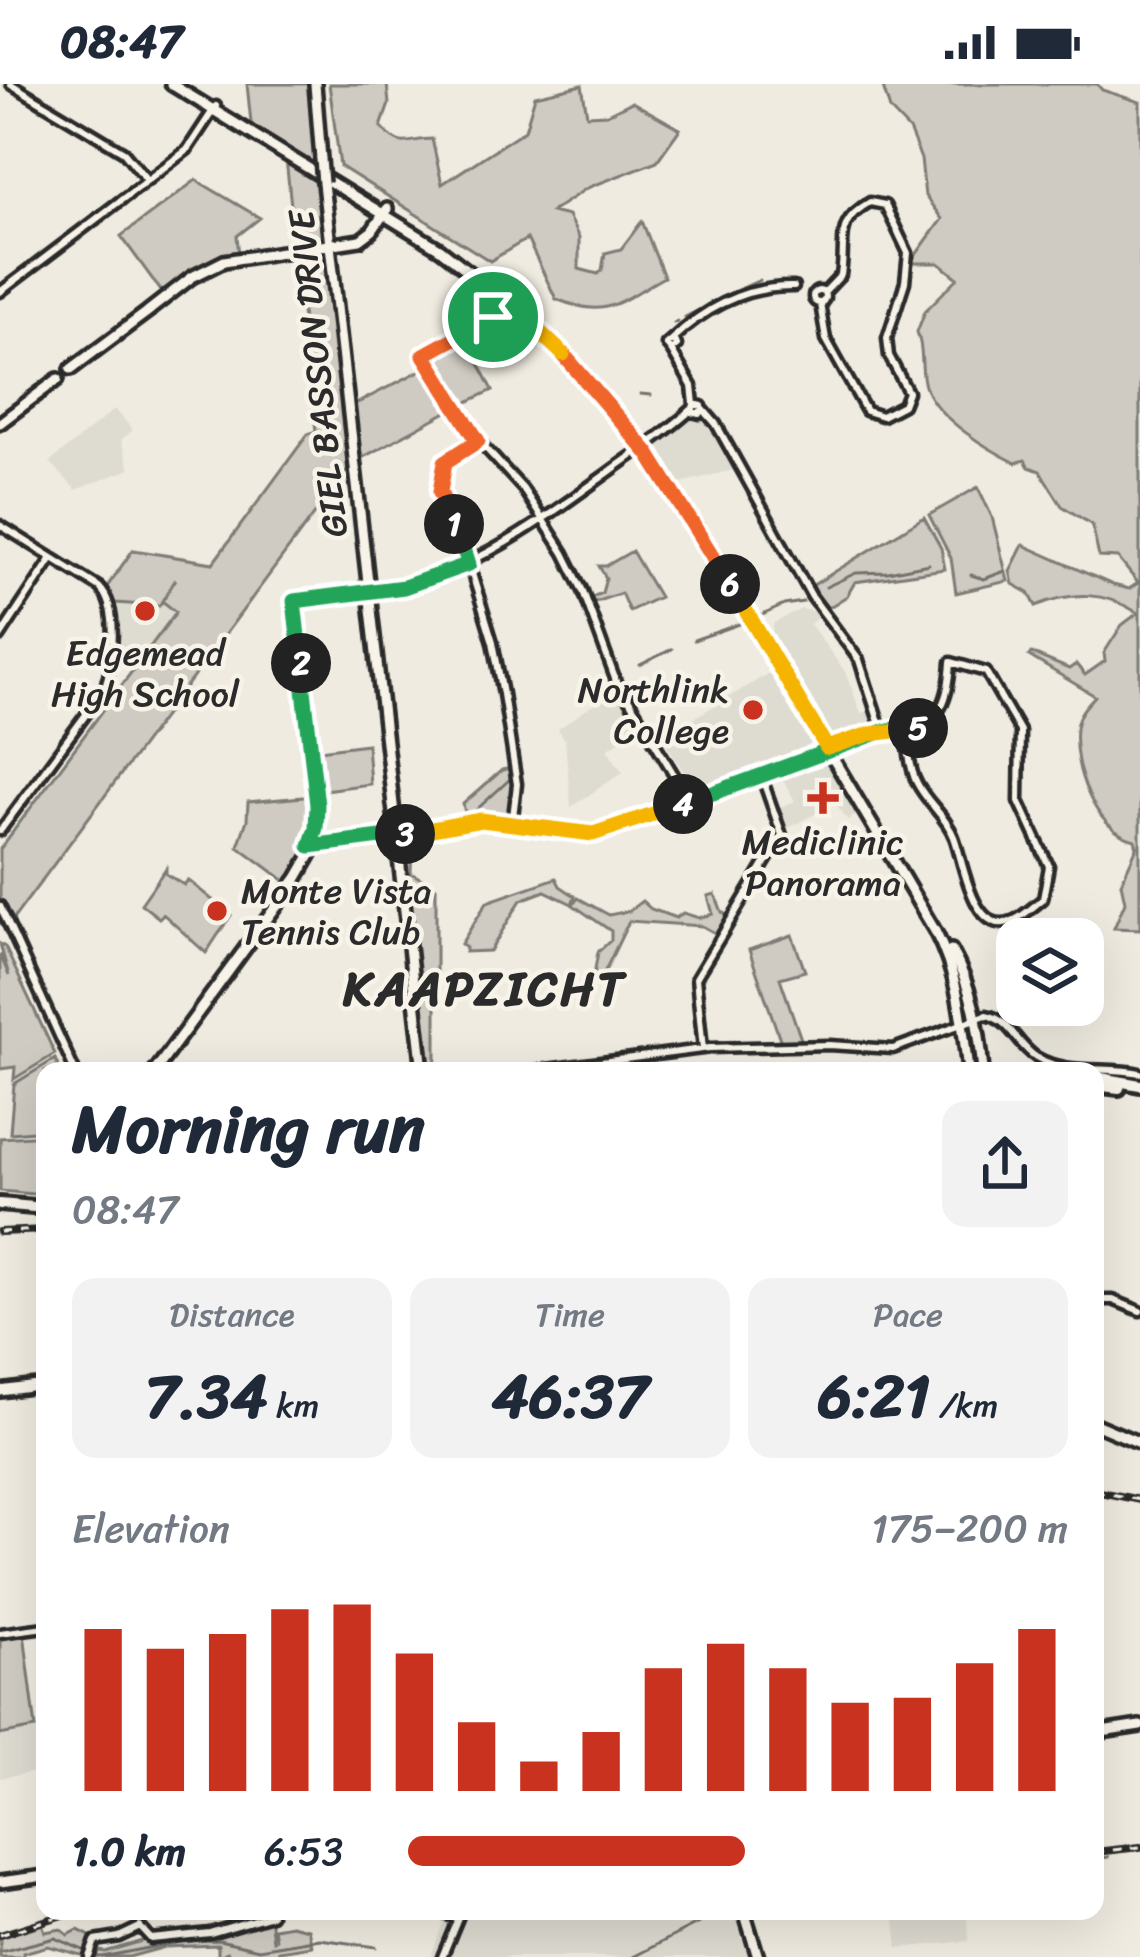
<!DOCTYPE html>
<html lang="en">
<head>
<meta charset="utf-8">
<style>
	body { margin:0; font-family:Sriracha,sans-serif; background:#f2f2f3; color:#1f2937; height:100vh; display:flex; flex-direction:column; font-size:45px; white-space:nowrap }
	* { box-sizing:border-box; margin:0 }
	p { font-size:39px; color:#747a83 }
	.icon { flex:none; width:66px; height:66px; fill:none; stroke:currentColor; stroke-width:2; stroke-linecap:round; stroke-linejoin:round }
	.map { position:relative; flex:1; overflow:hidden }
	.panel { position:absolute; left:36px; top:978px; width:1068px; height:858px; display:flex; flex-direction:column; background:#fff; border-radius:24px; box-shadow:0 12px 48px #0002 }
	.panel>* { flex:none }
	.buttons { position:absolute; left:996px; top:834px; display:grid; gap:24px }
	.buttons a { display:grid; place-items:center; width:108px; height:108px; border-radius:24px; background:#fff; box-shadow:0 12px 48px #0002; font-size:60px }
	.pin { position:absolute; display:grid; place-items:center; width:102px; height:102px; color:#fff; margin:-51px; border:6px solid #fff; border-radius:50%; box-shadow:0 3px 12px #0007 }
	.km { position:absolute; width:60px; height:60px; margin:-30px; border-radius:50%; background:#222; color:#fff; font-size:33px; line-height:60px; text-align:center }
	.round { display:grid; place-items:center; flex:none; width:126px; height:126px; border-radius:24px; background:#f2f2f3 }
	.summary { display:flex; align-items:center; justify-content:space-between; height:204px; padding:0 36px }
	h1 { font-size:66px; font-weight:700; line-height:90px }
	.stats { display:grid; grid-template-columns:repeat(3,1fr); gap:18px; height:204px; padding:12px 36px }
	.stats div { display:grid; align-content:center; border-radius:24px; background:#f2f2f3; text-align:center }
	.stats b { font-size:60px; font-weight:700 }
	.stats small { font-size:33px; font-weight:400 }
	.stats p { font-size:33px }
	.chart { height:336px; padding:24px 36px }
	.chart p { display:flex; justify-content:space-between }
	.chart svg { width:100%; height:216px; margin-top:12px; stroke:#c8321e; stroke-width:6 }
	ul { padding:0 36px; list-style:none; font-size:39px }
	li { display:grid; grid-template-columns:192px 144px 1fr; align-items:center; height:90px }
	li i { height:30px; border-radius:15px; background:#c8321e }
	.status { display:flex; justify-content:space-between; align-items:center; height:84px; padding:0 60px; background:#fff; direction:ltr }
	.status svg { height:33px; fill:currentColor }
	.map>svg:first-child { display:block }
</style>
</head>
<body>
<div class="status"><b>08:47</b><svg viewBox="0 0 49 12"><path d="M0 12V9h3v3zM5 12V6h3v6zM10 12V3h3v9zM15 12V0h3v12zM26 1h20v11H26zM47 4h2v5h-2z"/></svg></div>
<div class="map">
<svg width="1140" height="1873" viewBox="0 0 1140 1873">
	<rect width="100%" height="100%" fill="#efebe0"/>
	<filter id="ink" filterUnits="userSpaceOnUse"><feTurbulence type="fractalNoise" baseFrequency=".00833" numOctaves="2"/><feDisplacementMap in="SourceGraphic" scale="24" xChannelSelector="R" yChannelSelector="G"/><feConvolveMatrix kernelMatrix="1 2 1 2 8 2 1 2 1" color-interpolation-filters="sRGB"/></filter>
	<g filter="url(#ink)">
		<path fill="#dedbd1" d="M115,325L133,346L121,356L130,385L76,406L50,378Z
			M695,330H706L741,384L677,400L653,362Z
			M133,464L214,477L137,581L129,575L115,574L116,535L111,513L103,503Z
			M801,525L822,529L810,540L845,588L861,629L873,627L878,645L835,657L772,547L774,539Z
			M776,585L821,664L697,709L662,653Z
			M615,606L641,643L607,665L623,688L571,723L565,656L558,645Z
			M824,674L830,676L860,729L848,736L835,719L783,747L775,726L795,717L780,691Z
			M30,1597L43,1687L0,1694V1601Z
			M447,1827H738L754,1873H431Z
			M894,1827H966L969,1857L898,1864Z"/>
		<path fill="#cfcbc2" stroke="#7d7b76" stroke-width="3" d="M247,0H311L324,157L295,159L286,75L251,39Z
			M329,0H387L389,20L381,43C404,68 405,55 432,55L442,100L525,46L535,12L582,1L587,31L607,30L632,18L680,45L657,77L587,104L551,128L568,132L579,154V185L598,190L602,186L605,169L621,165L642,137L664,193C618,218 608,236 556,215L527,155L490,177L340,82Z
			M882,0H1097L1102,6L1140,18V845L1114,844L1125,818L1121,799L1137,763L1135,756C1094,747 1072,682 1076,644C1078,629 1086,622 1095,612L1029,572L1031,569L1069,585L1076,580L1085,591L1105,577L1104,569L1122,541L1138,529C1104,507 1072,507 1036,522L1029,509L1013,500L1010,487L1023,461L1113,501L1129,505L1138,499L1118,474L1099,473L1092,441L1062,422L1040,387L1029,383L1025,376L1016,379C988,365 939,336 926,305C919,288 925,267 917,248L925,227L958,194L939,179H910L942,135L925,112L921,75L909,46L890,26Z
			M196,96L260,134L237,152L239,171L164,211L121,152Z
			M325,167L351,381L11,838L0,819V765L176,528L162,517L176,495L159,522L115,519L107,503L133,466L213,479L308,350L316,347L295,168Z
			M468,258L493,306L459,322L430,279Z
			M427,283L454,324L356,377L350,323Z
			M978,403L992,433L1008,497L956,509L951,474L929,431Z
			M924,433L941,464L945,485L855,498L847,512L825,526L810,503Z
			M632,467L659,513L629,527L621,509L589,520L587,515L602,509L606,494L599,482H606Z
			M367,660L370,700L324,706L319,666Z
			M511,684L515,698L509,735L466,733L463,720L502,686Z
			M315,712C314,746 308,771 289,800L238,762L247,736L248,718Z
			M433,746L412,753L411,789L436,803V971L435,987H430L419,933L400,755Z
			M166,784V790L184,801L188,796L231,831L206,869L163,830L159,834L141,820Z
			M556,794L560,802L575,812L572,820L545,807L521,816L490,867L465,868L466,864L461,860L487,818Z
			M715,810L722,828L728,832L717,850L702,842L629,837L603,891H594L598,868L611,856V847L573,821L578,814L609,831L629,827L642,817L651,825L676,834L683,829L699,834L713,830L708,812Z
			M792,851L805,887L780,894L803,961H782L749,866Z
			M0,860L5,863L55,970L14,995L15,983L0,985V870L9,892Z
			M55,975L60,987H45V1046L10,1049L14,1000Z
			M45,1051V1111L0,1107V1054Z
			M24,1549L36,1644L0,1651V1553Z
			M270,1833L273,1857L276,1855L274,1844L291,1841L308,1845L312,1862L279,1867L276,1873H234L227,1868L218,1873V1861L165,1863L129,1873H91L94,1866L105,1868L149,1855L209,1850Z
			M42,1839L45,1848L61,1845L68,1851L78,1846L92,1853L88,1873L48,1862L23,1869V1873H0V1852Z"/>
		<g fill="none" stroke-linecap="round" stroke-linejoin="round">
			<path stroke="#74726e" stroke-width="3" d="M729,210L760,196
				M685,233L722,214
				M674,239L677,237
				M640,310L651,311
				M971,491L984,495L1005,487
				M826,503L856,489L888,488L929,480
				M758,533L784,521L803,518
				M694,556L745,538
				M640,581L672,565
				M474,728L510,695
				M1095,1775L1108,1773
				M0,1868L55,1854L99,1873
				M102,1873L184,1857L219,1856L259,1865L320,1855L376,1863
				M633,1873L722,1827"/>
			<g stroke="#2b2b2b" stroke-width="15">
				<path id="minor" d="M11,0L124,68L147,96
					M813 213a6 6 0 1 1 12 0a6 6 0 1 1-12 0Z
					M0,208L187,66L216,22
					M508,218L496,231L424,271L479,357L523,405L564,469L583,507L617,600
					M820,220L826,255L866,327L882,332L903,321L908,308L889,272L887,254L905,198L908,169L885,121L870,118C833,139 847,154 841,191L824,209
					M672,255C706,223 746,202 794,203
					M672,255L677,261L671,266L666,260Z
					M671,266L692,302L694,320L702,322L700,330L692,328L694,320
					M703,325L716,340L812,513L859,576L882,647
					M479,357L446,375L440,408L469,480L493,558L503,610L517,700L512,741
					M0,441L99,503C120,524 113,579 104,606L0,747
					M369,508C464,496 534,442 609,388C636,368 666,349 691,326
					M0,553L52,474
					M621,603L690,717
					M317,760L481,737L578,751L606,747L869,653L905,648C942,638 949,614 951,578L986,588L1020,647L1019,717L1049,782L1043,815C1034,822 1023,833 1012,837C972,853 963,775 954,753C946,732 927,719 917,699C908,683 910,662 903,645
					M0,822L75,987
					M703,965L696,894L782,751L761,691
					M531,987L710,964L829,961L893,965L986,931C1010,935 1016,960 1036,973C1066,991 1107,982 1140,989
					M1095,1216H1113L1140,1227
					M0,1549L45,1543
					M436,1827L455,1834
					M89,1873L95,1857L119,1853L140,1843L151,1855L210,1849L271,1831L270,1827
					M442,1873L461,1827"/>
			</g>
			<g stroke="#2b2b2b" stroke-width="18">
				<path id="major" d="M171,0L440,165L508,218L591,300L645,366L696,443L935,847C959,893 962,937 968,987
					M315,0L321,75
					M323,99L423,987
					M147,228L192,193L224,177L360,156L372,147L387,125
					M71,285L150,226
					M0,339L58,295
					M316,757L317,713L294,517L369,508
					M951,866C973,905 979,943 983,987
					M155,987L297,794L315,763
					M0,1307L45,1301
					M1095,1340L1140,1359
					M1095,1649L1140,1642
					M0,1798L45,1792
					M744,1827L758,1873"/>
			</g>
			<g stroke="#2b2b2b" stroke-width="20">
				<path id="highway" d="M1095,993L1140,1001
					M1095,1001L1119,1004
					M0,1120L45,1124"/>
			</g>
			<use href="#minor" stroke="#f7f3e8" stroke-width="6"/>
			<use href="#major" stroke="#f7f3e8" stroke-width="9"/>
			<use href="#highway" stroke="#f7f3e8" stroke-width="10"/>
			<g stroke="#2b2b2b" stroke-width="8">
				<path id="rail" d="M0,1148L45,1146
					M1095,1407L1140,1416
					M1095,1768L1140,1763
					M0,1851L76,1827"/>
			</g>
			<use href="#rail" stroke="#f7f3e8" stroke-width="3" stroke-dasharray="9" stroke-linecap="butt"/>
			<g stroke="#2b2b2b" stroke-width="18" stroke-linecap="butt">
				<path id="major-bridge" d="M321,75L323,99"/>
			</g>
			<use href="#major-bridge" stroke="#f7f3e8" stroke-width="9"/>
		</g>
	</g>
	<g fill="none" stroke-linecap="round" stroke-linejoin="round" filter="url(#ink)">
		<g stroke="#fff" stroke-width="24">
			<path id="split-1" d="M454,440L440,408L445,378L478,357L424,271L493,233"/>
		</g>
		<g stroke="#fff" stroke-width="24">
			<path id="split-2" d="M301,579L294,517L404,503L469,480L454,440"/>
		</g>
		<g stroke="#fff" stroke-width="24">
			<path id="split-3" d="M301,579L317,721L316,744L310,762L405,750"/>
		</g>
		<g stroke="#fff" stroke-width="24">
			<path id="split-4" d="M405,750L481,736L593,750L683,720"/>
		</g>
		<g stroke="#fff" stroke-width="24">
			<path id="split-5" d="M683,720L883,647L912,643L934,634L918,644"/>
		</g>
		<g stroke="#fff" stroke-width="24">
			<path id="split-6" d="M730,500L827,664L870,650L918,644"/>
		</g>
		<g stroke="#fff" stroke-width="24">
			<path id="split-7" d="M563,270L648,369L730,500"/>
		</g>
		<g stroke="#fff" stroke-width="24">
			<path id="split-8" d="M493,233L508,218L563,270"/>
		</g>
		<use href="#split-1" stroke="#f0652b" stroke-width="15"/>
		<use href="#split-2" stroke="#22a559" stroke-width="15"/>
		<use href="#split-3" stroke="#22a559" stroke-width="15"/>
		<use href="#split-4" stroke="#f5b400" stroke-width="15"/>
		<use href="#split-5" stroke="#22a559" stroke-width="15"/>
		<use href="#split-6" stroke="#f5b400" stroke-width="15"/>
		<use href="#split-7" stroke="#f0652b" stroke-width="15"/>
		<use href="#split-8" stroke="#f5b400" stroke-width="15"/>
	</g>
	<g fill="#c8321e" stroke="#f7f3e8" stroke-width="4.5">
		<circle cx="145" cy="527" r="12"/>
		<circle cx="753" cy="626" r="12"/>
		<path d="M817 696h12v12h12v12h-12v12h-12v-12h-12v-12h12z"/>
		<circle cx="217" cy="827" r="12"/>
	</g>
	<g text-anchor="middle" stroke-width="9" stroke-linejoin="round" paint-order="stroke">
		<g font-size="36" fill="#2b2b2b" stroke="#f7f3e8">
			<text transform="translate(317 290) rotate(-96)" y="13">GIEL BASSON DRIVE</text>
		</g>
		<g font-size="36" fill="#2b2b2b" stroke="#f7f3e8">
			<text x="145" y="581">Edgemead<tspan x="145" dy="41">High School</tspan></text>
			<text x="729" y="618" text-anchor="end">Northlink<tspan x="729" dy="41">College</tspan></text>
			<text x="823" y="770">Mediclinic<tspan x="823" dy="41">Panorama</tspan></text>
			<text x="241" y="819" text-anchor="start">Monte Vista<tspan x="241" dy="41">Tennis Club</tspan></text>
		</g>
		<g font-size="48" font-weight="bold" letter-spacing="3" fill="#2b2b2b" stroke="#f7f3e8">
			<text x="485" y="921">KAAPZICHT</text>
		</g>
	</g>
</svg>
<div class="buttons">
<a><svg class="icon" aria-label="layers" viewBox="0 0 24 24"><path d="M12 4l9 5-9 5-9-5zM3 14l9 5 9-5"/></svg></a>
</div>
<div class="pin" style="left:493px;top:233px;background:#1e9e55"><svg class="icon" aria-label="arrive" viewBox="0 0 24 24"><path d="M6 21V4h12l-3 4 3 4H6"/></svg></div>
<b class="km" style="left:454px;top:440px">1</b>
<b class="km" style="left:301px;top:579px">2</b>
<b class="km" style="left:405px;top:750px">3</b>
<b class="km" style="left:683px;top:720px">4</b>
<b class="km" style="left:918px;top:644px">5</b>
<b class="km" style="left:730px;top:500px">6</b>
<section class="panel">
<div class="summary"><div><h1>Morning run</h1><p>08:47</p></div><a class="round"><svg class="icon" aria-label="share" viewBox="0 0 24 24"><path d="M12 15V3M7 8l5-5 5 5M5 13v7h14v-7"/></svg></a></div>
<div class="stats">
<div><p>Distance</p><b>7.34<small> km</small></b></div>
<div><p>Time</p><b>46:37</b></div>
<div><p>Pace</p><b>6:21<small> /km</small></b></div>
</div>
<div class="chart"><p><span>Elevation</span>175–200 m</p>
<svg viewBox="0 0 160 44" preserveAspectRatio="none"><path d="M5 44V11M15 44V15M25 44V12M35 44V7M45 44V6M55 44V16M65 44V30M75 44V38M85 44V32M95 44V19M105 44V14M115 44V19M125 44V26M135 44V25M145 44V18M155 44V11"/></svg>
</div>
<ul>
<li><b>1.0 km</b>6:53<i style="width:51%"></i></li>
</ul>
</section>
</div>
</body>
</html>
